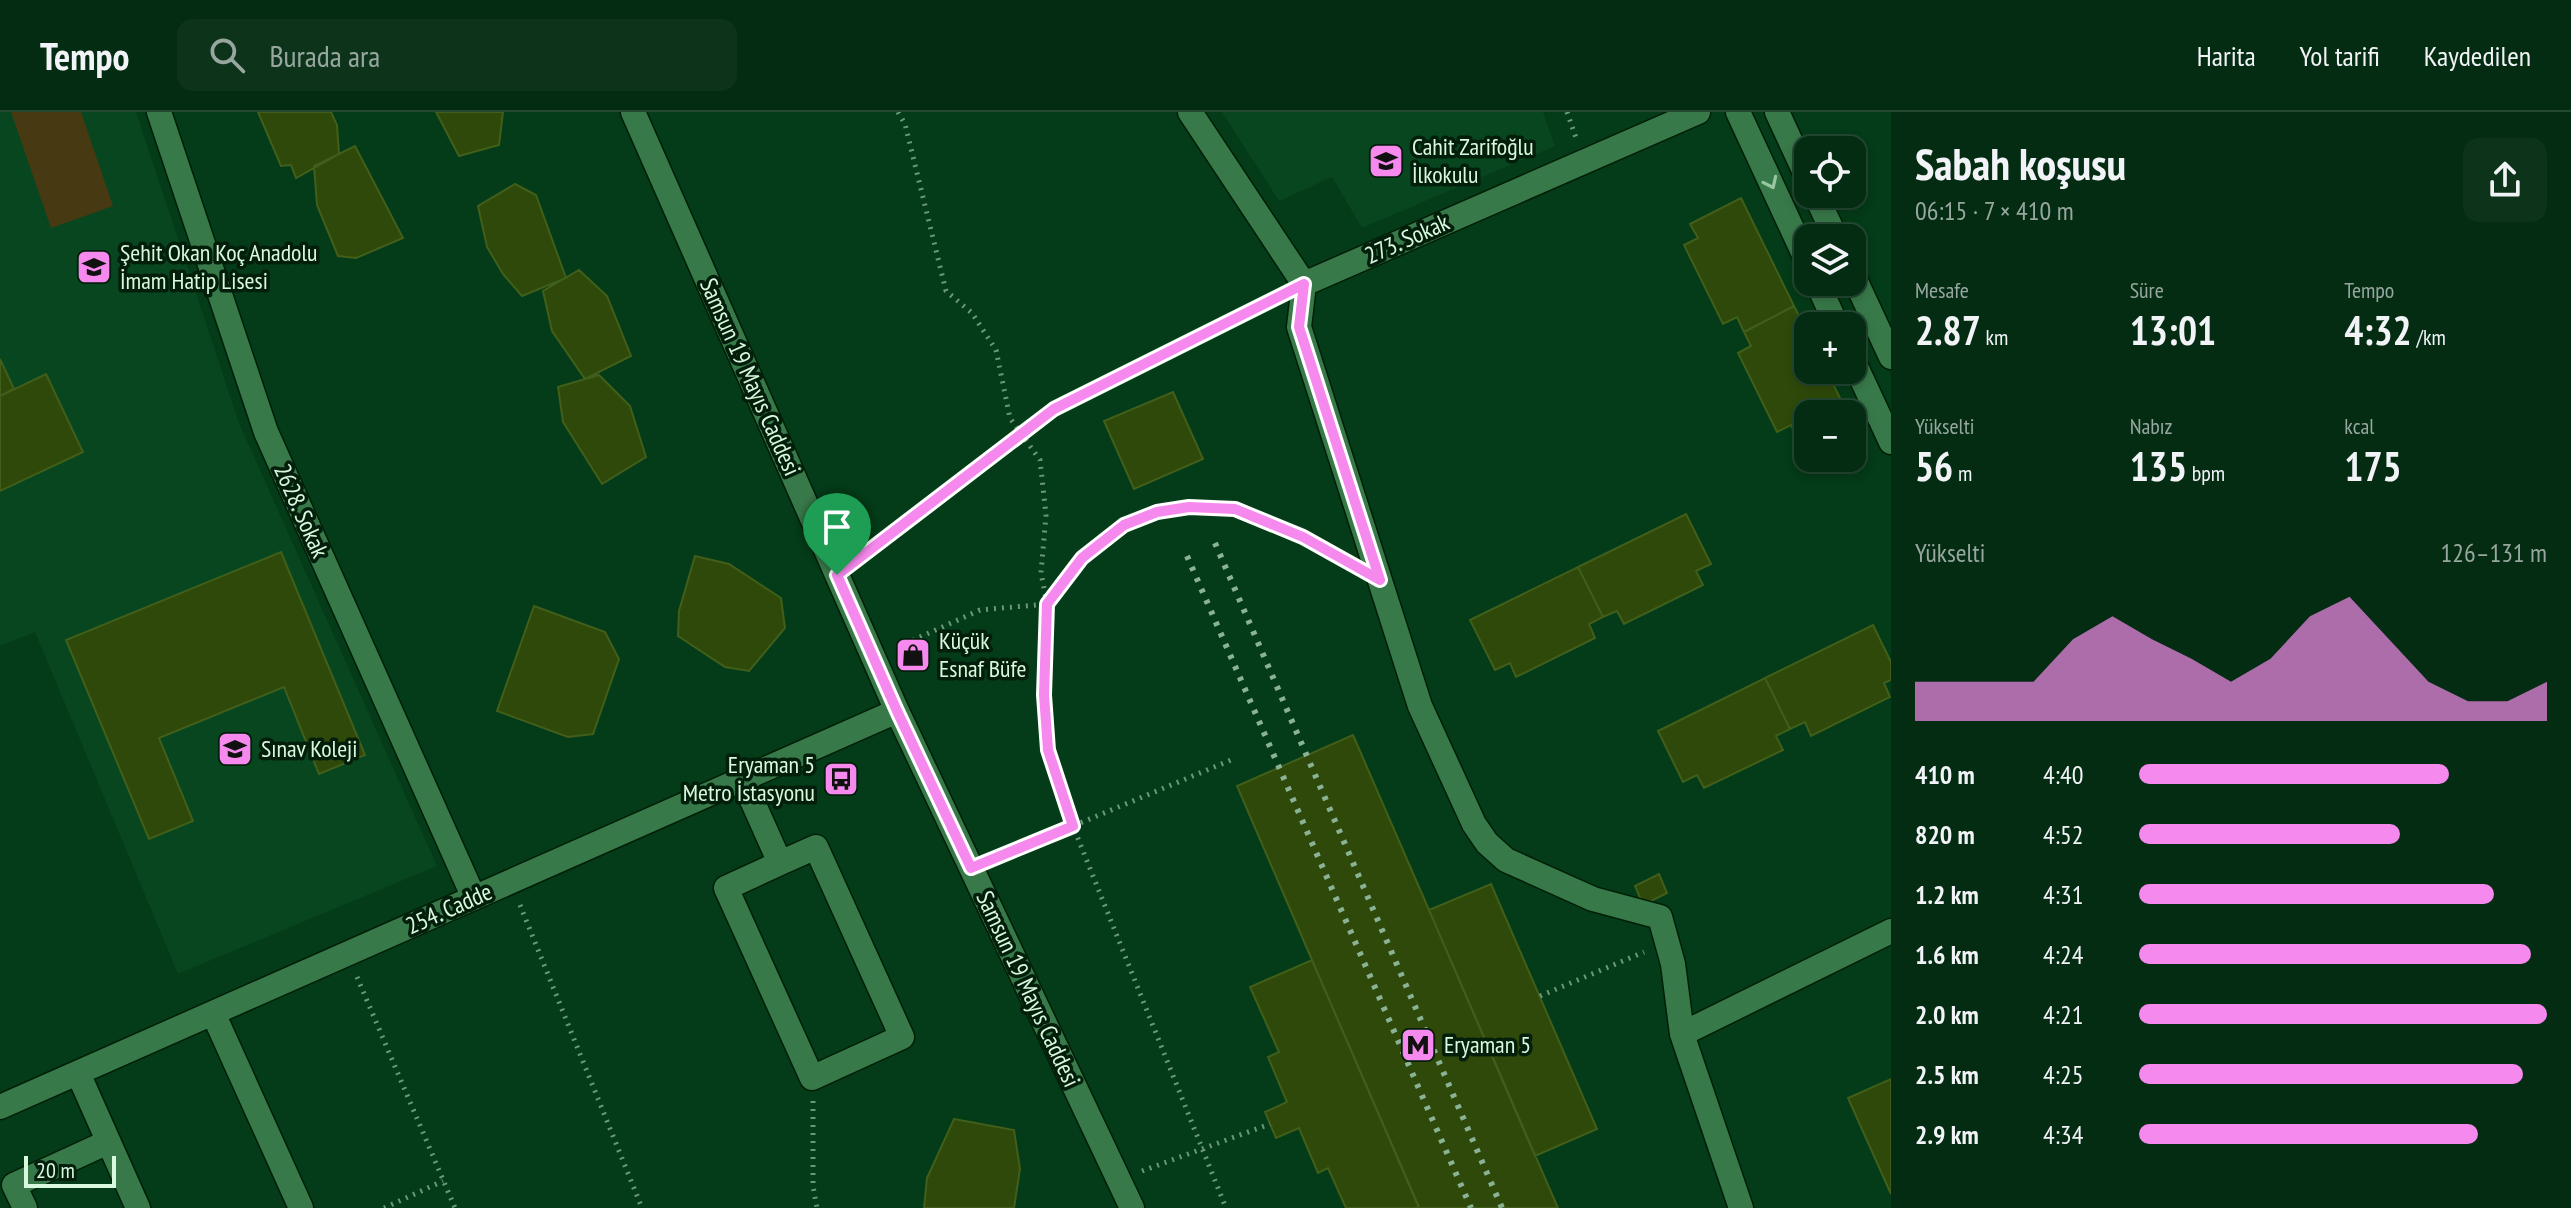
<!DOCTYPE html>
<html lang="tr">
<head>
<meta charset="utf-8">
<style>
	body { margin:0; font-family:"PT Sans Narrow",sans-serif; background:#0d341b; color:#f1f3f6; height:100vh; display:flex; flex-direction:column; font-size:30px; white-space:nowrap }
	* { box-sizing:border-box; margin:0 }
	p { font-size:26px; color:#97a79f }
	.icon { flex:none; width:44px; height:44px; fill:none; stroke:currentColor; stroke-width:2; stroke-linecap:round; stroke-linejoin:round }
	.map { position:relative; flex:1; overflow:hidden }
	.panel { display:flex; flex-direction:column; background:#032c12; width:680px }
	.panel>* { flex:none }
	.fabs { position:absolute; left:1794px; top:24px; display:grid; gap:16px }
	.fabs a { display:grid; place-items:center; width:72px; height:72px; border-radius:16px; background:#032c12; box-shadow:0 4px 12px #0003,0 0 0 2px #244832; font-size:40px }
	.scale { position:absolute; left:24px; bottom:20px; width:92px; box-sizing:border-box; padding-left:8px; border:4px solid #d8f9dd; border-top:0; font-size:22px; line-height:28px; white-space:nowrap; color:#d8f9dd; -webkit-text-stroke:6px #031e0b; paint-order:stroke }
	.pin { position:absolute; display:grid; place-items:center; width:68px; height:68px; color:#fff; margin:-82px -34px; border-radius:50% 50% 50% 0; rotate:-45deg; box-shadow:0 0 8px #0007 }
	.pin .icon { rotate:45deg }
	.round { display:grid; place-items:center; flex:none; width:84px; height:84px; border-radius:16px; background:#0d341b }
	.headline { display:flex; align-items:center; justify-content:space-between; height:136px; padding:0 24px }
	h1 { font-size:44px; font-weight:700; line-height:60px }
	.stats { display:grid; grid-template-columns:repeat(3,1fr); gap:12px; height:136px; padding:8px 24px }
	.stats div { display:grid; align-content:center }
	.stats b { font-size:40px; font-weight:700 }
	.stats small { font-size:22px; font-weight:400 }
	.stats p { font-size:22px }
	.chart { height:224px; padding:16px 24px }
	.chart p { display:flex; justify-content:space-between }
	.chart svg { width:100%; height:144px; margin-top:8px; fill:#f689ed; opacity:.7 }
	ul { padding:0 24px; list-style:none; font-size:26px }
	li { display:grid; grid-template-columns:128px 96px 1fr; align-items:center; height:60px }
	li i { height:20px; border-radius:10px; background:#f689ed }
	header { display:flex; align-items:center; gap:48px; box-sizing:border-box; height:112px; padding:0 40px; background:#032c12; border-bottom:2px solid #244832 }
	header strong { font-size:38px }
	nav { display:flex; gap:44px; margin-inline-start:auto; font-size:28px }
	.search { width:560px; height:72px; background:#0d341b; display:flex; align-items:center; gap:20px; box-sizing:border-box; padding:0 28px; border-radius:16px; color:#97a79f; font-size:30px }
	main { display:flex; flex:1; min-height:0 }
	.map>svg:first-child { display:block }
</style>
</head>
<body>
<header>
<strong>Tempo</strong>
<div class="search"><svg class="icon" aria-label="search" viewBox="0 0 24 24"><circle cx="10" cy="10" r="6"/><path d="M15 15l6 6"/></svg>Burada ara</div>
<nav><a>Harita</a><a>Yol tarifi</a><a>Kaydedilen</a></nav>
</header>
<main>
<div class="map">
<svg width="1891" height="1096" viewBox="0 0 1891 1096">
	<rect width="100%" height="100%" fill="#043b18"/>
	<path fill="#07461f" d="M0,0H136L239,311L437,754L178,862L35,520L0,534Z
		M1222,0H1543L1555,34L1362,116L1332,65L1279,89Z"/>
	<path fill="#473a13" d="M11,0H81L113,94L51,116Z"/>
	<path fill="#2f490a" stroke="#415f1a" stroke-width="2" d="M258,0H331L337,13L339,42L296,66L291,53L281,54Z
		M436,0H503L499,33L459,44Z
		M355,34L403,126L356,146L338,144L317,93L314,54Z
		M515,72L536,83L566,166L522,184L503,162L487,135L478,94Z
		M1741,86L1794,194L1744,220L1737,205L1723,212L1684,133L1698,126L1690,112Z
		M579,158L607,184L631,244L585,267L552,219L543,179Z
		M1794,194L1808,222V258H1826L1848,302H1808V322L1798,327L1791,313L1777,320L1738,241L1751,234L1744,220Z
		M0,247L14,277L0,284Z
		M46,262L83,340L0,379V284Z
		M599,263L630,294L646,345L602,372L563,310L558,275Z
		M1173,280L1203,347L1134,377L1104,309Z
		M1686,402L1711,452L1696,459L1703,473L1624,512L1617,499L1603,505L1578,455Z
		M281,440L365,643L319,662L284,575L159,626L193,709L149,727L66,528Z
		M695,444L729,452L781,486L785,516L749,559L725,555L678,524L679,499Z
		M1578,455L1603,505L1589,512L1595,526L1516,565L1510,551L1495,558L1470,508Z
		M534,494L605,520L619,547L593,622L568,625L497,599Z
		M1873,513L1891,550V568L1884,571L1890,585L1811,624L1805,610L1790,617L1765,566Z
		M1765,566L1790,617L1776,624L1783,638L1704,676L1697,663L1683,670L1658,619Z
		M1353,623L1429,798L1558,1096H1419L1312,848L1237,674Z
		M1659,762L1667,781L1643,793L1635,774Z
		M1491,772L1597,1017L1535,1044L1429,798Z
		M1312,848L1419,1095L1416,1096H1346L1328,1056L1318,1061L1299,1016L1276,1026L1265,1000L1287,990L1268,945L1279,940L1250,875Z
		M1891,967V1082L1848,986Z
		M954,1007L1014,1018L1020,1057L1014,1096H924L927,1066Z"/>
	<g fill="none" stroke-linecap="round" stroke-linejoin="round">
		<g stroke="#001f07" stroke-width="27">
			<path id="minor" d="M159,0L266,320L474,786
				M633,0L897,599L1132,1096
				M1190,0L1304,172L1698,0
				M1738,0L1808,151
				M1777,0L1808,67
				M1815,82L1836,126
				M1852,161L1891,245
				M1817,170L1837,214
				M1304,172L1299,215L1420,594L1474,712L1487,731L1506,748L1593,787L1660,805L1673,852L1682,922L1741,1096
				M1852,246L1891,330
				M743,668L780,751L726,776L812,966L902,925L816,735L780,751
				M213,901L301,1096
				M1682,922L1891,819
				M78,961L138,1096
				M0,995L897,599
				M25,1096L14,1073L108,1030"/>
		</g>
		<path stroke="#6b9778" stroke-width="5" stroke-dasharray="2 6" stroke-linecap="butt" d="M898,0L905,12L946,179L972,201L996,238L1010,306L1040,348L1046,403L1041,461L1047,492
			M1567,0L1576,26
			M857,448L1054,297L1277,185
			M1048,491L1082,446L1124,413L1157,400L1189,395L1235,397L1303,425L1346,448
			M898,535L980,498L1047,492L1044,583L1048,638L1073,714L1231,648
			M996,746L1073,714L1226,1096
			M520,793L642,1096
			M357,865L455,1096
			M1540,884L1644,840
			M813,989V1074L817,1096
			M1142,1059L1270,1012
			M384,1096L443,1069"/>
		<use href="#minor" stroke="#387949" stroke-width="24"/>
		<path stroke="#8ab395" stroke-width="6" stroke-dasharray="4 8" stroke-linecap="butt" d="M1215,431L1502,1096
			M1187,444L1471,1096"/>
	</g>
	<defs><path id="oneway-chevron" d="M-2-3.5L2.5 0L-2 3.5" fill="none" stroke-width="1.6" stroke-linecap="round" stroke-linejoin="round" transform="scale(2)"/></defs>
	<use stroke="#98c6a2" href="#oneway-chevron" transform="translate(1771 71) rotate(65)"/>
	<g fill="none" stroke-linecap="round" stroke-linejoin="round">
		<g stroke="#fff" stroke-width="16">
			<path id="route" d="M1304,172L1299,215L1380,468L1303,425L1235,397L1189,395L1157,400L1124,413L1082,446L1047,492L1044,583L1048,638L1073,714L971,756L897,599L837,463L1054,297Z"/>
		</g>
		<use href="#route" stroke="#f689ed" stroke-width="10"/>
	</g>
	<defs>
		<g id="school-square" transform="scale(1.8)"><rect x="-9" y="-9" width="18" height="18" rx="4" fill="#f689ed" stroke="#031e0b"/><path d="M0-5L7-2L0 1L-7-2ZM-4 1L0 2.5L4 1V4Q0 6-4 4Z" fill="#111"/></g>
		<g id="shop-square" transform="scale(1.8)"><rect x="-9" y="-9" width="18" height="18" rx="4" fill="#f689ed" stroke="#031e0b"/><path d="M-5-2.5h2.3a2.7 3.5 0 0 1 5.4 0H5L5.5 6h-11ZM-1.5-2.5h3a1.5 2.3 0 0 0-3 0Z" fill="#111"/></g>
		<g id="bus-square" transform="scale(1.8)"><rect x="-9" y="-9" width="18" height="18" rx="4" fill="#f689ed" stroke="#031e0b"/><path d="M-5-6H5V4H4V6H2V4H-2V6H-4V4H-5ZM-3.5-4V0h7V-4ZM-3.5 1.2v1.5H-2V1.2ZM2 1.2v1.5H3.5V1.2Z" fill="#111"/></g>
		<g id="metro-square" transform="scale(1.8)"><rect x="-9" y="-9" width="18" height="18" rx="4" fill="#f689ed" stroke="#031e0b"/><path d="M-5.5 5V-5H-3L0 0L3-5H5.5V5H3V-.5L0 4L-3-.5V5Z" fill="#111"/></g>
	</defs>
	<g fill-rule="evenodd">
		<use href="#school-square" x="1386" y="49"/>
		<use href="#school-square" x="94" y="155"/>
		<use href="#shop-square" x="913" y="543"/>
		<use href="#school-square" x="235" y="637"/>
		<use href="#bus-square" x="841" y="667"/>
		<use href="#metro-square" x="1418" y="933"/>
	</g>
	<g text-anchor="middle" stroke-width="7" stroke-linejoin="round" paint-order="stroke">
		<g font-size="24" fill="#d8f9dd" stroke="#031e0b" text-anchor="start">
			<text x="1412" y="43">Cahit Zarifoğlu<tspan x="1412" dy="28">İlkokulu</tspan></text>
			<text x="120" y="149">Şehit Okan Koç Anadolu<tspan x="120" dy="28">İmam Hatip Lisesi</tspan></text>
			<text x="939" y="537">Küçük<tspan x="939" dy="28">Esnaf Büfe</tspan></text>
			<text x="261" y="645">Sınav Koleji</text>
			<text x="815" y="661" text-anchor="end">Eryaman 5<tspan x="815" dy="28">Metro İstasyonu</tspan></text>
			<text x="1444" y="941">Eryaman 5</text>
		</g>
		<g font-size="24" fill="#d8f9dd" stroke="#031e0b">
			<text transform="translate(1407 127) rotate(-24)" y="8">273. Sokak</text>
			<text transform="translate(750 265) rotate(66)" y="8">Samsun 19 Mayıs Caddesi</text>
			<text transform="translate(301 399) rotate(66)" y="8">2628. Sokak</text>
			<text transform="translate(449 797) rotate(-24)" y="8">254. Cadde</text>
			<text transform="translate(1028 877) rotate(65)" y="8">Samsun 19 Mayıs Caddesi</text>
		</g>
	</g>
</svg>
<div class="fabs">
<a><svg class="icon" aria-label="locate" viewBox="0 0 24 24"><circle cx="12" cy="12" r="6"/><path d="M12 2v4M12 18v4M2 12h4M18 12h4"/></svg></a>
<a><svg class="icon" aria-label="layers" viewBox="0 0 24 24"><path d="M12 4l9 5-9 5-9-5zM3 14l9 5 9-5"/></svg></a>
<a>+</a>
<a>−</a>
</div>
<div class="scale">20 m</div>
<div class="pin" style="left:837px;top:463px;background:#1e9e55"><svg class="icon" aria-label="arrive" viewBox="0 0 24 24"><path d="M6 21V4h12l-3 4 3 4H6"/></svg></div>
</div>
<section class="panel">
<div class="headline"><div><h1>Sabah koşusu</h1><p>06:15 · 7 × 410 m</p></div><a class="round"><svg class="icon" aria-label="share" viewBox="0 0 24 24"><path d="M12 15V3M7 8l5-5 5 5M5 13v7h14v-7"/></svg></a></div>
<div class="stats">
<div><p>Mesafe</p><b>2.87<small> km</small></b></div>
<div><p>Süre</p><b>13:01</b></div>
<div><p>Tempo</p><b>4:32<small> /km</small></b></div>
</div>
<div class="stats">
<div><p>Yükselti</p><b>56<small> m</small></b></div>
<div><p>Nabız</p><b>135<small> bpm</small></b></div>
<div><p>kcal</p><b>175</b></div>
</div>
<div class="chart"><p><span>Yükselti</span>126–131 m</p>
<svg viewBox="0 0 160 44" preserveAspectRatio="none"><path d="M0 44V32L10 32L20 32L30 32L40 19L50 12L60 19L70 25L80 32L90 25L100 12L110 6L120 19L130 32L140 38L150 38L160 32V44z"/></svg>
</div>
<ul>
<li><b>410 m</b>4:40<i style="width:76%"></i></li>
<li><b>820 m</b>4:52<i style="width:64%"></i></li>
<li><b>1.2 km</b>4:31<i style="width:87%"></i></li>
<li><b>1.6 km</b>4:24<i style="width:96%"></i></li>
<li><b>2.0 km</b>4:21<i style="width:100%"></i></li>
<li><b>2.5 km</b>4:25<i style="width:94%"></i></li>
<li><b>2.9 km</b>4:34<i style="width:83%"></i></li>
</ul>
</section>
</main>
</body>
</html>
